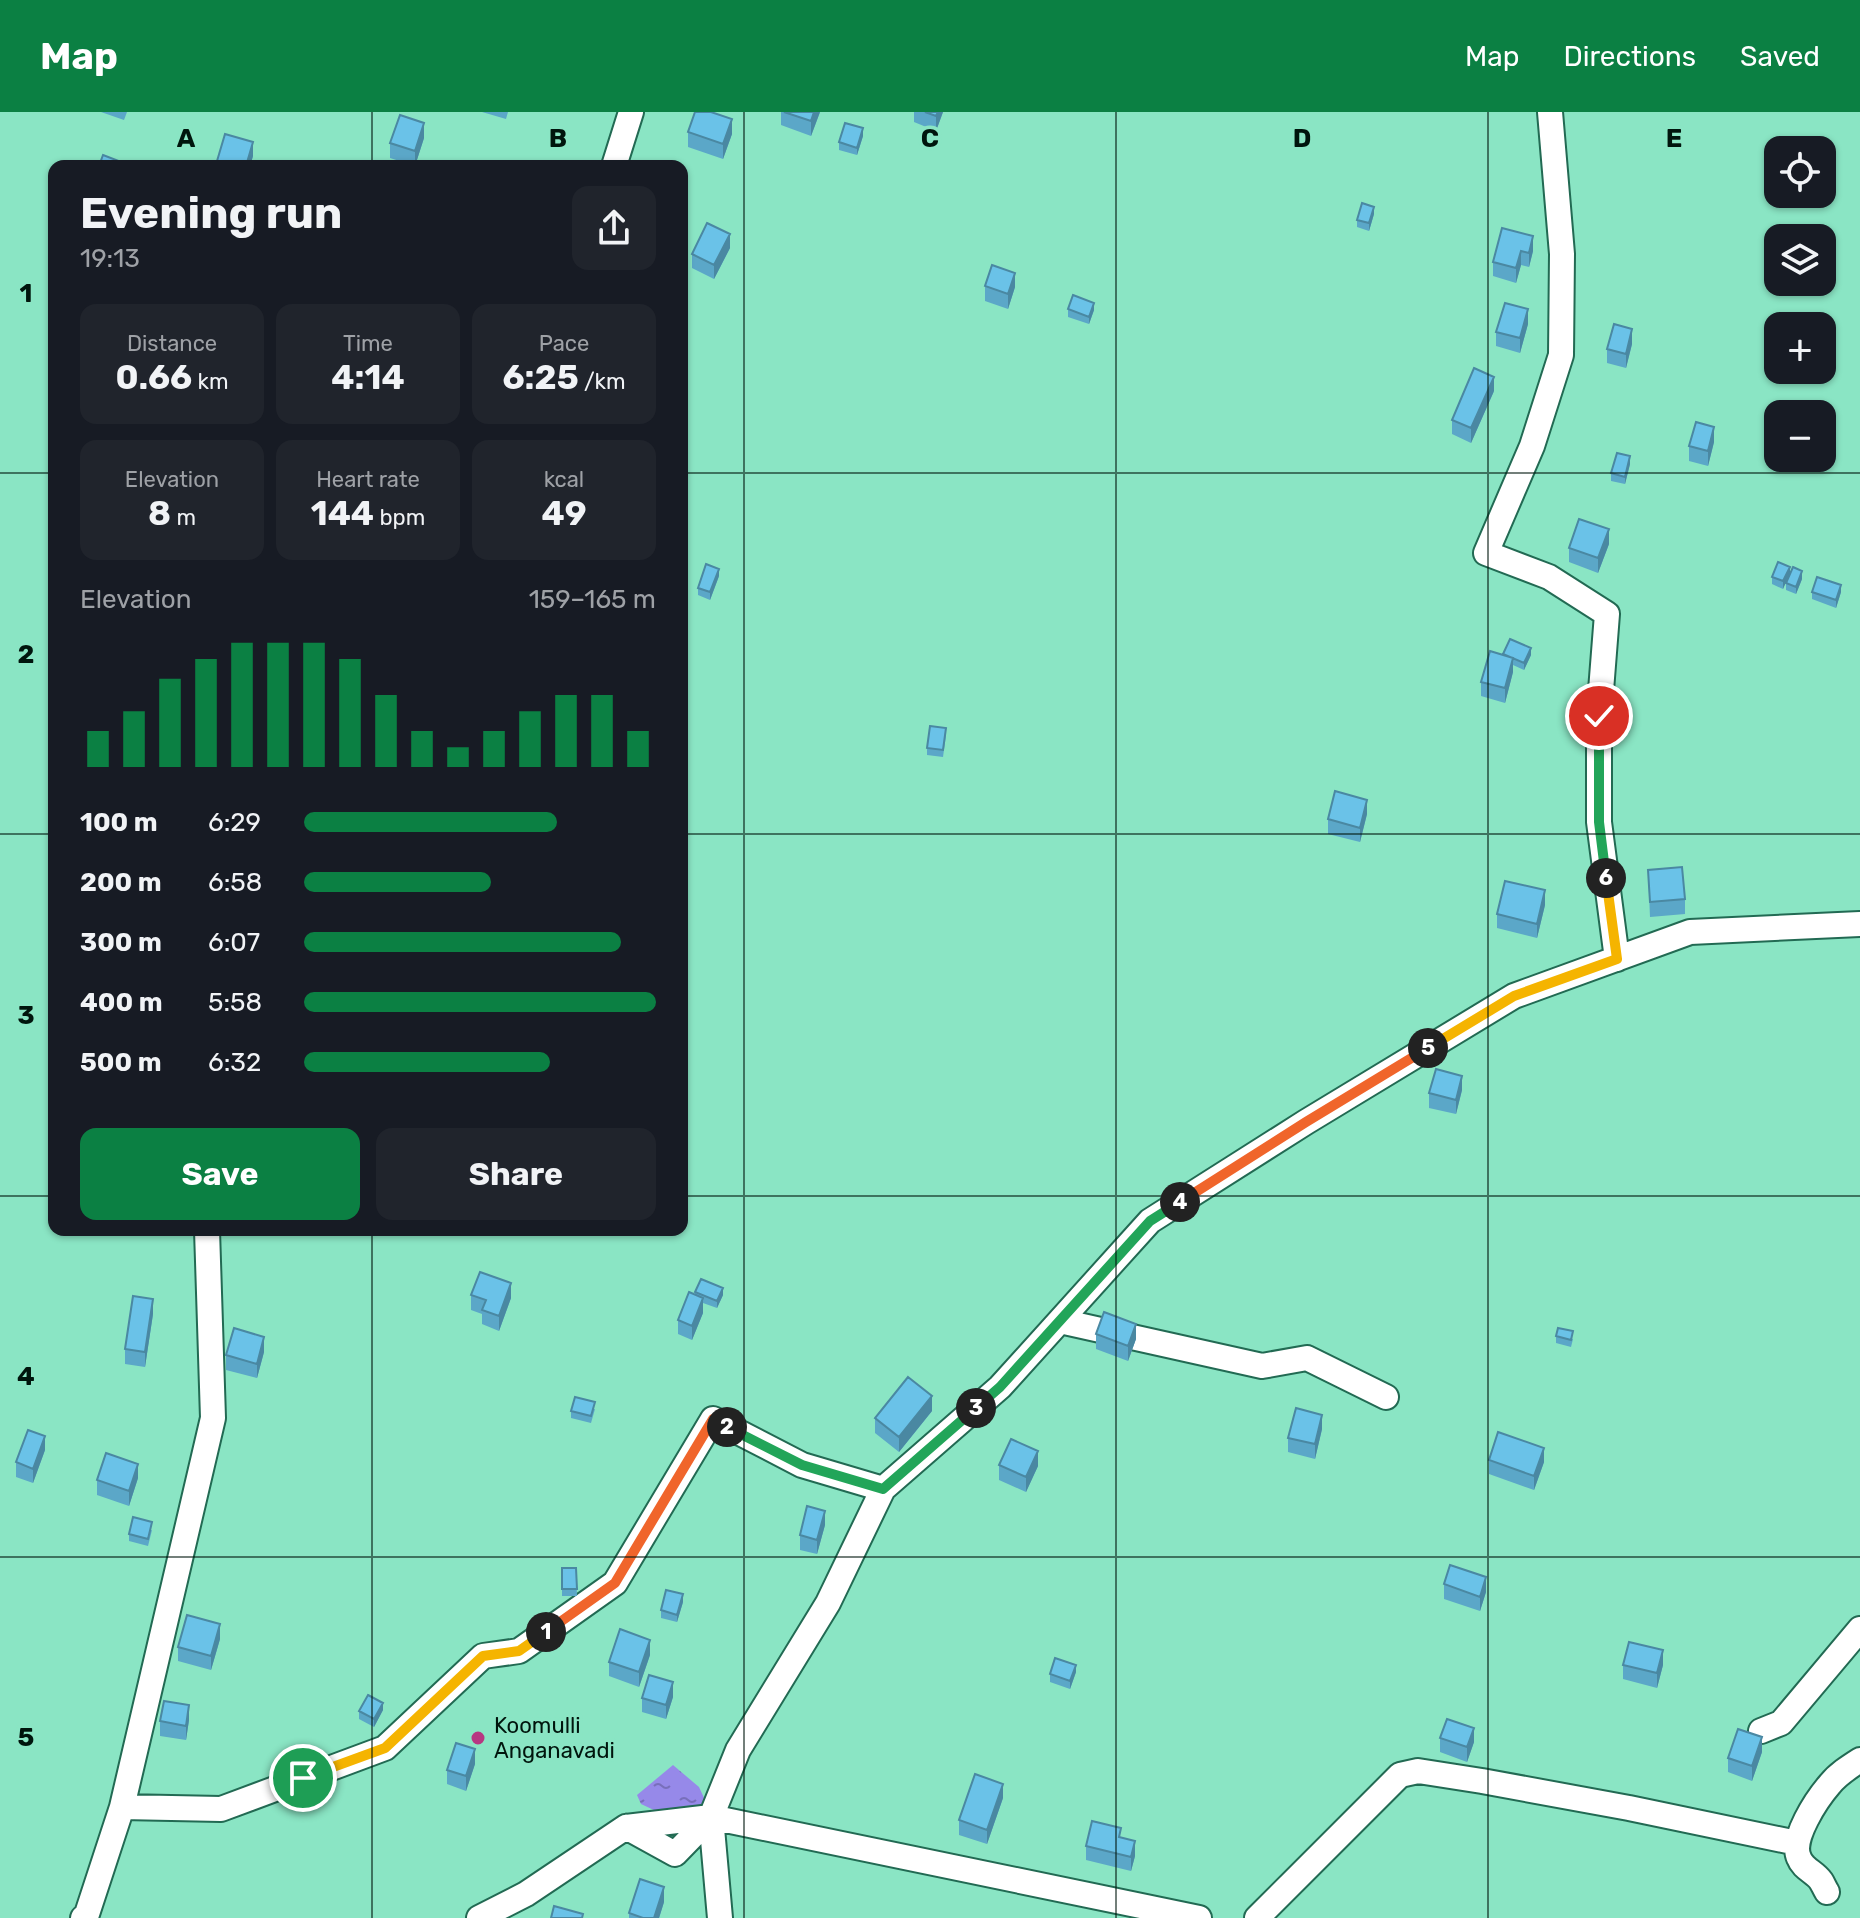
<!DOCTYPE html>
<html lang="en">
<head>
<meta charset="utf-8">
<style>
	body { margin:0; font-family:Rubik,sans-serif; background:#20242c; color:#f1f3f6; height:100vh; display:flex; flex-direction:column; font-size:30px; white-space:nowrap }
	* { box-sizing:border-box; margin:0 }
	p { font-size:26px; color:#9ea1a6 }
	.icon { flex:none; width:44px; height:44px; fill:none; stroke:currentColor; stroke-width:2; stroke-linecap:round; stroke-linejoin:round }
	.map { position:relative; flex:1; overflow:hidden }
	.panel { position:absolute; left:48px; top:48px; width:640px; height:1076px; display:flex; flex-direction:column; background:#171b24; border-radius:16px; box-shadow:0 2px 6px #0004 }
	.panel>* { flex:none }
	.controls { position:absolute; left:1764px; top:24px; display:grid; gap:16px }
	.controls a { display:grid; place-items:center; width:72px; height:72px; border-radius:16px; background:#171b24; box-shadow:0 2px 6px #0004; font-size:40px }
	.pin { position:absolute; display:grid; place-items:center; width:68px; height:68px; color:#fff; margin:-34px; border:4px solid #fff; border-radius:50%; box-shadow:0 2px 8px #0007 }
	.km { position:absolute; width:40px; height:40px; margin:-20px; border-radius:50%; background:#222; color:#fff; font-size:22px; line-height:40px; text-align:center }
	.round { display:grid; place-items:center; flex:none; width:84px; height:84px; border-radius:16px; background:#20242c }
	.summary { display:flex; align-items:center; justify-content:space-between; height:136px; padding:0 32px }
	h1 { font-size:44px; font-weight:700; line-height:60px }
	.stats { display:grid; grid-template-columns:repeat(3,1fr); gap:12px; height:136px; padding:8px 32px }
	.stats div { display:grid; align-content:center; border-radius:16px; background:#20242c; text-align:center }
	.stats b { font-size:34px; font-weight:700 }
	.stats small { font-size:22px; font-weight:400 }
	.stats p { font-size:22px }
	.chart { height:224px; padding:16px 32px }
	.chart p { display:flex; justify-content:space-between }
	.chart svg { width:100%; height:144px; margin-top:8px; stroke:#0b8043; stroke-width:6 }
	.button { display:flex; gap:16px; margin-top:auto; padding:16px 32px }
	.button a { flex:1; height:92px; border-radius:16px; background:#0b8043; color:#fff; font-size:32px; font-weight:700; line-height:92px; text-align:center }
	.button a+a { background:#20242c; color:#f1f3f6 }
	ul { padding:0 32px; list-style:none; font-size:26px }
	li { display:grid; grid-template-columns:128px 96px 1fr; align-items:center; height:60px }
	li i { height:20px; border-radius:10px; background:#0b8043 }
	header { display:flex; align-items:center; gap:48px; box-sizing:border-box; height:112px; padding:0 40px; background:#0b8043; color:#fff }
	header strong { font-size:38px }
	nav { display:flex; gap:44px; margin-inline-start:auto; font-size:28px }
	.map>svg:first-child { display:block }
</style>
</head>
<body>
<header>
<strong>Map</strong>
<nav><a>Map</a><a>Directions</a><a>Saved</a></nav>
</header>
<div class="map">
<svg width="1860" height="1806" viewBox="0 0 1860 1806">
	<defs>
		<pattern id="water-ripples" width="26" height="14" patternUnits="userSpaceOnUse" patternTransform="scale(2)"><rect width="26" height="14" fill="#9689e9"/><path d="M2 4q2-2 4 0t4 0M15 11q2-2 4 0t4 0" fill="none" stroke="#786fbb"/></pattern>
	</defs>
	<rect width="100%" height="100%" fill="#8ae5c4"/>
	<path fill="url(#water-ripples)" d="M673,1653L699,1675L705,1688L702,1697L673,1707L641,1692L637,1683Z"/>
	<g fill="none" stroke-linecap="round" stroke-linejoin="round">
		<g stroke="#226a53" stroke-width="28">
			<path id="minor" d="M1550,0L1562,142L1561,243L1532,334L1486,441L1549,465L1607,502L1599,604V710L1617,847
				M614,54L631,0
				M1060,1209L1262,1254L1307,1246L1386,1285
				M1761,1619L1781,1611L1860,1517
				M122,1695L221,1697L385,1636L483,1544L519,1539L615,1471L713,1307L802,1353L883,1377L1000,1275L1150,1109L1306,1010L1514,884L1690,820L1860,812
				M626,1715L711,1705
				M1827,1780C1825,1777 1823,1772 1821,1769C1815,1760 1803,1757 1799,1746C1790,1727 1817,1687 1830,1672C1838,1662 1849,1655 1860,1648
				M83,1806L86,1805L122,1695L213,1306L207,1118
				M479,1806L526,1782L626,1715L675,1742L711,1705L1199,1806
				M720,1806L711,1705L738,1638L828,1491L883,1377
				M1257,1806L1400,1663L1418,1659L1482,1669L1629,1696L1797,1731"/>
		</g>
		<use href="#minor" stroke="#fff" stroke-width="24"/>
	</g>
	<path fill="#5ba7c8" d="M101,0H127L124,8Z
		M482,0H508L506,7Z
		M781,0H820L811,24L781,13Z
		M914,0H943L936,19L914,10Z
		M688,20L732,22L723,47L688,35Z
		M863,24L857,43L839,38V30Z
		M424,26L415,54L390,46V31Z
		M253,44L250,54H217V49Z
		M1374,102L1369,119L1357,115V108Z
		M1502,116L1533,139L1529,155L1521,153L1516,171L1493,164V150Z
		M730,136L714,167L692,156V142Z
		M985,174L1015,175L1008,197L985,189Z
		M1068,197L1094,198L1089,212L1068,205Z
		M1528,212L1520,241L1496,234V220Z
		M1632,232L1626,256L1607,251V237Z
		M1494,279L1471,331L1452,322V308Z
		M1714,330L1708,354L1689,349V334Z
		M1630,352L1625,372L1611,369V361Z
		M1609,432L1598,461L1569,450V436Z
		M1790,455L1783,477L1772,472V465Z
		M719,464L710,488L698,483V476Z
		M1802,467L1796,482L1786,478V471Z
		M1812,480H1841L1836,496L1812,487Z
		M1503,542L1531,543L1524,558L1513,553V560L1505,591L1481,584V570Z
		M946,623L943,645L927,643V636Z
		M1367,702L1360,730L1328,722V707Z
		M1648,758L1685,787V802L1650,805Z
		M1545,793L1537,826L1497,816V802Z
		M1462,978L1456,1002L1429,996V981Z
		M68,1118H90L89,1123Z
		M695,1180L723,1183L717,1196L703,1191V1201L692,1228L678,1222V1208L695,1183Z
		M471,1183L511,1186L499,1219L482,1212V1202L471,1198Z
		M153,1202L145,1255L125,1252V1237Z
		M1096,1222L1136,1227L1128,1249L1096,1237Z
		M1556,1224L1573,1227L1571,1235L1556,1231Z
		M264,1240L257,1266L226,1258V1243Z
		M595,1297L591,1311L571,1306V1299Z
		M932,1299L899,1340L875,1321V1306Z
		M1322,1317L1315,1347L1288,1340V1326Z
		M45,1338L33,1371L16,1365V1350Z
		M1489,1348L1544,1350L1534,1378L1489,1362Z
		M999,1353L1038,1354L1026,1380L999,1368Z
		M138,1366L129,1394L97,1383V1368Z
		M825,1413L817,1442L800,1438V1423Z
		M152,1418L148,1434L129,1429V1422Z
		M562,1456H576L577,1484H562Z
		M1444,1472L1486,1480L1480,1499L1444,1487Z
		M683,1490L677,1510L661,1506V1498Z
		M220,1527L211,1558L178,1549V1535Z
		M650,1543L639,1575L609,1564V1550Z
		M1623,1553H1663L1657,1576L1623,1567Z
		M1076,1560L1070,1577L1050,1570V1562Z
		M673,1585L666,1607L642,1600V1586Z
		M383,1598L374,1615L359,1607V1599Z
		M189,1608L186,1628L160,1624V1609Z
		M1440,1626L1474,1630L1467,1650L1440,1640Z
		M1762,1640L1752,1669L1728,1660V1646Z
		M475,1652L466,1679L447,1672V1658Z
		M1003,1686L987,1732L959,1723V1708Z
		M1121,1726L1135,1744L1131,1759L1086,1748V1734Z
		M664,1790L659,1806H629V1801Z"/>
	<path fill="#4a88a2" d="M814,0H820L811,24V9Z
		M938,0H943L936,19V4Z
		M732,7V22L723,47V32Z
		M424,11V26L415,54V39Z
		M863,16V24L857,43V36Z
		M253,30V44L250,54H246Z
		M1374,95V102L1369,119V111Z
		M730,122V136L714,167V153Z
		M1533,124V139L1529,155V141Z
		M1521,139V153L1516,171V156Z
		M1015,161V175L1008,197V182Z
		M1094,191V198L1089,212V205Z
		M1528,197V212L1520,241V226Z
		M1632,217V232L1626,256V242Z
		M1494,265V279L1471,331V316Z
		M1714,315V330L1708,354V339Z
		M1630,344V352L1625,372V365Z
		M1609,417V432L1598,461V446Z
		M1790,455V462L1783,477V469Z
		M719,457V464L710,488V480Z
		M1802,459V467L1796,482V475Z
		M1841,473V480L1836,496V488Z
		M1531,536V543L1524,558V551Z
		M1513,546V560L1505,591V576Z
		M1367,688V702L1360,730V716Z
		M1545,778V793L1537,826V812Z
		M1462,964V978L1456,1002V988Z
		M511,1171V1186L499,1219V1204Z
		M723,1176V1183L717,1196V1189Z
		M703,1186V1201L692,1228V1214Z
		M153,1187V1202L145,1255V1240Z
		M1136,1212V1227L1128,1249V1234Z
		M264,1225V1240L257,1266V1252Z
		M932,1284V1299L899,1340V1325Z
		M1322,1303V1317L1315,1347V1332Z
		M45,1324V1338L33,1371V1357Z
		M1544,1336V1350L1534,1378V1364Z
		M1038,1339V1354L1026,1380V1365Z
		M138,1352V1366L129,1394V1379Z
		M825,1399V1413L817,1442V1428Z
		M1486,1465V1480L1480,1499V1485Z
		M683,1482V1490L677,1510V1503Z
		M220,1512V1527L211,1558V1544Z
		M650,1528V1543L639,1575V1560Z
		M1663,1538V1553L1657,1576V1561Z
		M1076,1553V1560L1070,1577V1569Z
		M673,1570V1585L666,1607V1593Z
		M383,1591V1598L374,1615V1607Z
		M189,1593V1608L186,1628V1614Z
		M1474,1616V1630L1467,1650V1635Z
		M1762,1625V1640L1752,1669V1654Z
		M475,1637V1652L466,1679V1664Z
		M1003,1672V1686L987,1732V1718Z
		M1135,1729V1744L1131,1759V1745Z
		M664,1775V1790L659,1806H654Z"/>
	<path fill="#6ac2e8" stroke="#4a88a2" stroke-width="2" d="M695,0H711L732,7L723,32L688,20Z
		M784,0H814L811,9Z
		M925,0H938L936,4Z
		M400,3L424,11L415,39L390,31Z
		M845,11L863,16L857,36L839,30Z
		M225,22L253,30L246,54H232L217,49Z
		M103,43L124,51L123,54H99Z
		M1362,91L1374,95L1369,111L1357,108Z
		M707,111L730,122L714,153L692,142Z
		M1502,116L1533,124L1529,141L1521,139L1516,156L1493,150Z
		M992,153L1015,161L1008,182L985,174Z
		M1073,183L1094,191L1089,205L1068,197Z
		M1505,191L1528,197L1520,226L1496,220Z
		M1614,212L1632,217L1626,242L1607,237Z
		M1474,256L1494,265L1471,316L1452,308Z
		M1696,310L1714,315L1708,339L1689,334Z
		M1617,341L1630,344L1625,365L1611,361Z
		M1579,407L1609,417L1598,446L1569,436Z
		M1778,450L1790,455L1783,469L1772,465Z
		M706,452L719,457L710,480L698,476Z
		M1793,455L1802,459L1796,475L1786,471Z
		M1817,465L1841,473L1836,488L1812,480Z
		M1510,527L1531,536L1524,551L1503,542Z
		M1490,539L1513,546L1505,576L1481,570Z
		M930,614L946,616L943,638L927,636Z
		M1335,679L1367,688L1360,716L1328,707Z
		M1682,755L1685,787L1650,790L1648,758Z
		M1505,769L1545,778L1537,812L1497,802Z
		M1436,957L1462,964L1456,988L1429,981Z
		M480,1160L511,1171L499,1204L482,1198L486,1188L471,1183Z
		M701,1167L723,1176L717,1189L695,1180Z
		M689,1180L703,1186L692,1214L678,1208Z
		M133,1184L153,1187L145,1240L125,1237Z
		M1104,1200L1136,1212L1128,1234L1096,1222Z
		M234,1216L264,1225L257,1252L226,1243Z
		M1558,1216L1573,1219L1571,1228L1556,1224Z
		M908,1265L932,1284L899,1325L875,1306Z
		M575,1285L595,1290L591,1304L571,1299Z
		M1296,1296L1322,1303L1315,1332L1288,1326Z
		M28,1318L45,1324L33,1357L16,1350Z
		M1498,1320L1544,1336L1534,1364L1489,1348Z
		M1011,1327L1038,1339L1026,1365L999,1353Z
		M106,1341L138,1352L129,1379L97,1368Z
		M807,1394L825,1399L817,1428L800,1423Z
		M133,1405L152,1410L148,1427L129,1422Z
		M1450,1453L1486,1465L1480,1485L1444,1472Z
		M562,1456H576L577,1477H562Z
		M666,1478L683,1482L677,1503L661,1498Z
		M187,1503L220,1512L211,1544L178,1535Z
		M620,1517L650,1528L639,1560L609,1550Z
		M1629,1530L1663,1538L1657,1561L1623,1553Z
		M1055,1546L1076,1553L1070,1569L1050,1562Z
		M649,1563L673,1570L666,1593L642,1586Z
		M368,1583L383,1591L374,1607L359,1599Z
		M164,1589L189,1593L186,1614L160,1609Z
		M1447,1607L1474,1616L1467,1635L1440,1626Z
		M1738,1617L1762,1625L1752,1654L1728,1646Z
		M456,1631L475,1637L466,1664L447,1658Z
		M975,1662L1003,1672L987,1718L959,1708Z
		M1092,1709L1121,1716L1119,1725L1135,1729L1131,1745L1086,1734Z
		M640,1767L664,1775L654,1806H643L629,1801Z
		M554,1794L583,1802L582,1806H551Z"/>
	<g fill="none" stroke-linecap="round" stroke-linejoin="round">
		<g stroke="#fff" stroke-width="16">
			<path id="split-1" d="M303,1666L385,1636L483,1544L519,1539L546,1520"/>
		</g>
		<g stroke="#fff" stroke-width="16">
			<path id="split-2" d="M546,1520L615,1471L713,1307L727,1315"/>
		</g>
		<g stroke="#fff" stroke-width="16">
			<path id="split-3" d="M727,1315L802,1353L883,1377L976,1296"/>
		</g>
		<g stroke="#fff" stroke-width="16">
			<path id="split-4" d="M976,1296L1000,1275L1150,1109L1180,1090"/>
		</g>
		<g stroke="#fff" stroke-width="16">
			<path id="split-5" d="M1180,1090L1306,1010L1428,936"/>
		</g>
		<g stroke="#fff" stroke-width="16">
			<path id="split-6" d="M1428,936L1514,884L1617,847L1606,766"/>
		</g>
		<g stroke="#fff" stroke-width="16">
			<path id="split-7" d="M1599,604V710L1606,766"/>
		</g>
		<use href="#split-1" stroke="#f5b400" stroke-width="10"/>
		<use href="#split-2" stroke="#f0652b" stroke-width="10"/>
		<use href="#split-3" stroke="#22a559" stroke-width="10"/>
		<use href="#split-4" stroke="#22a559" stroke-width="10"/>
		<use href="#split-5" stroke="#f0652b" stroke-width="10"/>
		<use href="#split-6" stroke="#f5b400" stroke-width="10"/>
		<use href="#split-7" stroke="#22a559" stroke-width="10"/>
	</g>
	<path fill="none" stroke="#00150d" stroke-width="2" stroke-opacity="0.55" d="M372,0V54M744,0V1806M1116,0V1806M1488,0V1806M0,361H54M682,361H1860M0,722H54M682,722H1860M0,1084H54M682,1084H1860M372,1118V1806M0,1445H1860"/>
	<circle fill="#b73782" stroke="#8ae5c4" stroke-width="3" cx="478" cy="1626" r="8"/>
	<g text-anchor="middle" stroke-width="7" stroke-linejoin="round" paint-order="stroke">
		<g font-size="22" fill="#00150d" stroke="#8ae5c4" text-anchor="start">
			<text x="494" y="1621">Koomulli<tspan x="494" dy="25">Anganavadi</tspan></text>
		</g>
	</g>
	<g font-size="26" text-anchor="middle" font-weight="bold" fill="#00150d" stroke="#8ae5c4" stroke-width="7" stroke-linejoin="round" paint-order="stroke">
		<text x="186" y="35">A</text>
		<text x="558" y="35">B</text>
		<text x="930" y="35">C</text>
		<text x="1302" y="35">D</text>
		<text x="1674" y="35">E</text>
		<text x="26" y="190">1</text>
		<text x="26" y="551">2</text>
		<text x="26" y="912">3</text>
		<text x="26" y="1273">4</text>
		<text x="26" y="1634">5</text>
	</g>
</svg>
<div class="controls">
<a><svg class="icon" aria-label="locate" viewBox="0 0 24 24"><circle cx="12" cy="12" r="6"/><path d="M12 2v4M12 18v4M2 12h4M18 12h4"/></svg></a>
<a><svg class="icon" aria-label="layers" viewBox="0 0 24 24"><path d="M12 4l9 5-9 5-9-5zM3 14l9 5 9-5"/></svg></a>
<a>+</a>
<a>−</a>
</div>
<div class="pin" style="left:303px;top:1666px;background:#1e9e55"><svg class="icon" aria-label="arrive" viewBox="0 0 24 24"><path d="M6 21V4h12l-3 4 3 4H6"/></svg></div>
<div class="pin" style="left:1599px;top:604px;background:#d93025"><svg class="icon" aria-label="check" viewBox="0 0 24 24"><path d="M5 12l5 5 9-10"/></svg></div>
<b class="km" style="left:546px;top:1520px">1</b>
<b class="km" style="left:727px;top:1315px">2</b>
<b class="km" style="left:976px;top:1296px">3</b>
<b class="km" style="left:1180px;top:1090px">4</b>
<b class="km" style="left:1428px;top:936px">5</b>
<b class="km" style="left:1606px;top:766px">6</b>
<section class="panel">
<div class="summary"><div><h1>Evening run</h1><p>19:13</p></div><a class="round"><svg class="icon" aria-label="share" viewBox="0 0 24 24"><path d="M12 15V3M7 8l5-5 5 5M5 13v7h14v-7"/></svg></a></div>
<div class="stats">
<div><p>Distance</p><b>0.66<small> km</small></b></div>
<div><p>Time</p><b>4:14</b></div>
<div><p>Pace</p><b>6:25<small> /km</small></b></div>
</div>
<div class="stats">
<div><p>Elevation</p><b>8<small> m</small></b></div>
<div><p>Heart rate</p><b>144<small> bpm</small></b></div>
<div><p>kcal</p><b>49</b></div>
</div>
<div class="chart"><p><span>Elevation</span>159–165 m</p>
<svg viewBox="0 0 160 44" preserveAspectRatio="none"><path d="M5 44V33M15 44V27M25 44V17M35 44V11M45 44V6M55 44V6M65 44V6M75 44V11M85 44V22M95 44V33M105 44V38M115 44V33M125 44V27M135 44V22M145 44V22M155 44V33"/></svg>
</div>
<ul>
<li><b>100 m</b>6:29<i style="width:72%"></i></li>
<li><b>200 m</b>6:58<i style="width:53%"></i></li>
<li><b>300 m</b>6:07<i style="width:90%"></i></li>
<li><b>400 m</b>5:58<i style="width:100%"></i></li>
<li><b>500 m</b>6:32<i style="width:70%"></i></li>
</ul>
<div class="button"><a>Save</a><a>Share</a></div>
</section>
</div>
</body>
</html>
